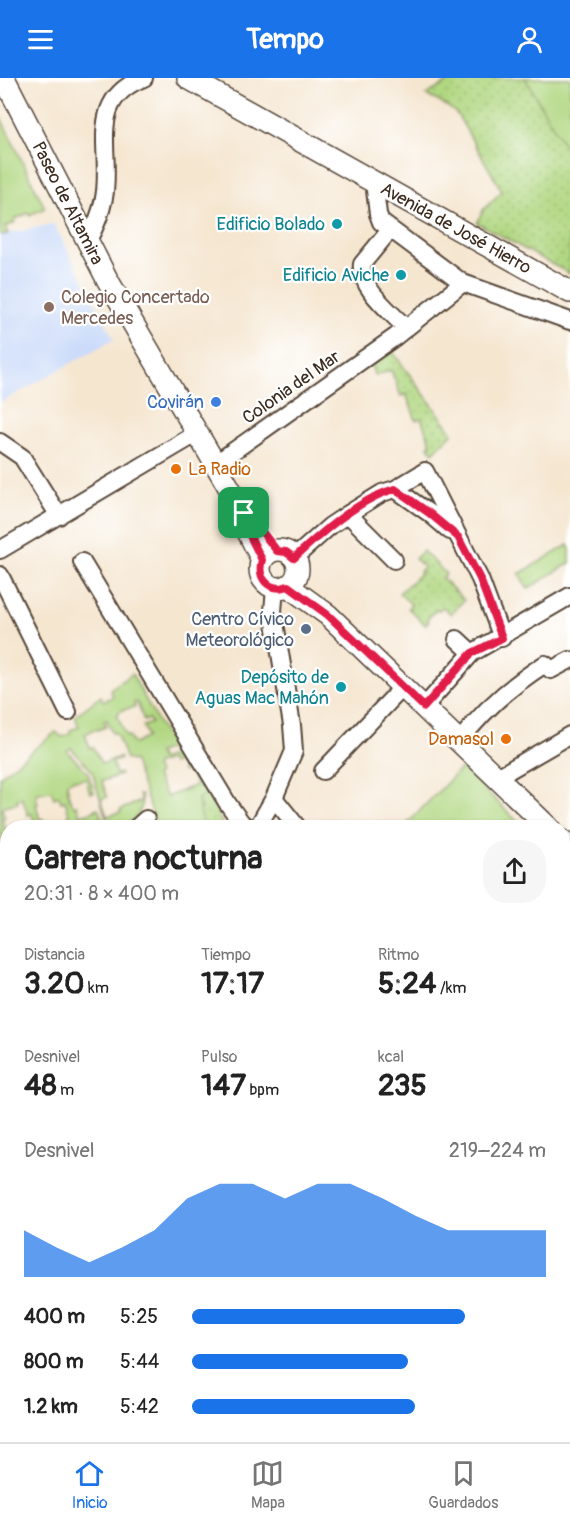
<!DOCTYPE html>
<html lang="es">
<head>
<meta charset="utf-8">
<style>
	body { margin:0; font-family:Pangolin,sans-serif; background:#f6f6f6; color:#222; height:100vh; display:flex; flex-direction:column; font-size:22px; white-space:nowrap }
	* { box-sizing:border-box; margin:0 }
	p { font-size:20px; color:#767676 }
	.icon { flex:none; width:33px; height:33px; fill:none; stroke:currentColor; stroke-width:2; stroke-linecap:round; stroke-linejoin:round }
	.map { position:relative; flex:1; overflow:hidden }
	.sheet { position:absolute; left:0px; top:742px; width:570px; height:622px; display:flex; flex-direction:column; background:#fff; border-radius:24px 24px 0 0; box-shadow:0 2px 4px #0004 }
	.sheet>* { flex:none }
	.pin { position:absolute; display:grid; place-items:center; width:51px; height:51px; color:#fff; margin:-26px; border-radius:12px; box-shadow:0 3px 9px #0006 }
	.round { display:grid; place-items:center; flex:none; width:63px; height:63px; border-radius:24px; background:#f6f6f6 }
	.overview { display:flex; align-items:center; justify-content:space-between; height:102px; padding:0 24px }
	h1 { font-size:33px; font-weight:800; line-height:45px }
	.stats { display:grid; grid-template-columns:repeat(3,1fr); gap:9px; height:102px; padding:6px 24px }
	.stats div { display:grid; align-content:center }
	.stats b { font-size:30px; font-weight:800 }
	.stats small { font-size:16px; font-weight:400 }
	.stats p { font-size:16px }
	.chart { height:168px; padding:12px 24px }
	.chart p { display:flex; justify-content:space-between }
	.chart svg { width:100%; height:108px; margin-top:6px; fill:#1a73e8; opacity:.7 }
	ul { padding:0 24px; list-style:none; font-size:20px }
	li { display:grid; grid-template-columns:96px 72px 1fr; align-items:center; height:45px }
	li i { height:15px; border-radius:8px; background:#1a73e8 }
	header { display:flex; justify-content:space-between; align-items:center; height:78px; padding:0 24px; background:#1a73e8; color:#fff; font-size:27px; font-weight:800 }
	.tabs { display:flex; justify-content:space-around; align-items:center; height:84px; border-top:2px solid #e0e0e0; background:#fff; font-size:16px; color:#767676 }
	.tabs a { display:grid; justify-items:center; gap:3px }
	.tabs .selected { color:#1a73e8 }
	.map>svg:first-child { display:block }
</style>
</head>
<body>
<header><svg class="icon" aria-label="menu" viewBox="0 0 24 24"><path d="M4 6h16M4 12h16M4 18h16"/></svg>Tempo<svg class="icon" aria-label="person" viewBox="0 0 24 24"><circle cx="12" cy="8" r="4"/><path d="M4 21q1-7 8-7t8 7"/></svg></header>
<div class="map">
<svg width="570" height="1364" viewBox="0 0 570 1364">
	<defs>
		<pattern id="grass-dots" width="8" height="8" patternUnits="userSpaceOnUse" patternTransform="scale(1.5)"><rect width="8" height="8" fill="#b1d781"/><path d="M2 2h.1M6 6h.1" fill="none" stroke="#99b96f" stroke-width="1.8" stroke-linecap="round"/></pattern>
	</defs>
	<rect width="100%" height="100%" fill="#fff"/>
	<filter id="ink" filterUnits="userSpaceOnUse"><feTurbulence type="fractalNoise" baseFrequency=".0167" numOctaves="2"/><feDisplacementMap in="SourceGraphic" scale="12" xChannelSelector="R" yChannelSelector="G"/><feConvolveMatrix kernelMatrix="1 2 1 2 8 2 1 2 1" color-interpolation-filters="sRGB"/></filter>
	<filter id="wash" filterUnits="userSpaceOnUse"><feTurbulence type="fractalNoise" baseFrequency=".008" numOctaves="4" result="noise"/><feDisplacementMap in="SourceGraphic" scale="24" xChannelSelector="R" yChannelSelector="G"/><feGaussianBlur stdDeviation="1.35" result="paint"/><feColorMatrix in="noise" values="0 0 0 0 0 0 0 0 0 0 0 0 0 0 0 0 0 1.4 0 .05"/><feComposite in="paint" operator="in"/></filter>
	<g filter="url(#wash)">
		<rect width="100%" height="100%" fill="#f5e6d0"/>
		<path fill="#cbdbf9" d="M54,146L114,261L0,325V157Z"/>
		<path fill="url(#grass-dots)" stroke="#768050" stroke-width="1.5" d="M455,0H570V196L477,145L483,132L502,113L457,36C448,27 437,23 426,17Z
			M392,273L453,355L433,375L428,367L431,366L421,340L416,342L406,316L401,318L391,292L375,298L371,288Z
			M423,473L446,496L442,500L464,522L451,536L443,529L439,532L437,531L427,541L429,543L425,547L408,530L411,526L399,515L420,496L419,495L424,489L415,481Z
			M207,716L224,748V750H203L198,721Z"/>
		<path fill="#b1d781" stroke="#768050" stroke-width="1.5" fill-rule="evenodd" d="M525,0H570V68L566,71Z
			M0,38L45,130L30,137L29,135L15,141L16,144L5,149L8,156L0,157Z
			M568,467L570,471V485L528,511L519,496Z
			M132,596L172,670L158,675L161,682L176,676C186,690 198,701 207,716L198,721L203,750H143L155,742L134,684L126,681L116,655H112L107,642L104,643L106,649L97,652L95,651L85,656L90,670L93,669L101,685H107L108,683L120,679L121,681L112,684L116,696L120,695L121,697L102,703L107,719L101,721L107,738L121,734L120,732L141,723L139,717H141C146,738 127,750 109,750L92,693L71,670L67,673L88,695L94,714L90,715L86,700L76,702L74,701L67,705L69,719L74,728L77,727L80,737L95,733V731L98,730L102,740L96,742L99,750H73L65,723L61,724L59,718L54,720L51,713L38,715L36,718L38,726L36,727L40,742L43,741L45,749L48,750H36L32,736L28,737L22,720L17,721L18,725L4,728L2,731L5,739L2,740L7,757V779L0,753V698L56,654L62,659L70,656V652L79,649L75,638L101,618L103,623L113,619L110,611ZM137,624L144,643L149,641L151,645L143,648L147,659L135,666L132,665L129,658H126L117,637L122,632L135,629L134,625ZM170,682L172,686L178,684L183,694L188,692L196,707L167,719L156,698L159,696L155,689L157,686Z
			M462,689L518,744L524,750H403Z
			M562,786L570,793V1098L563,1102Z"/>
	</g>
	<g filter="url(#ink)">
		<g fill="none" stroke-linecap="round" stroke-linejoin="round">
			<g stroke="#574639" stroke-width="20">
				<path id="minor" d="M374,104L378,136L381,144L463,205L570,243
					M390,152L362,186C359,210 391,234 406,250
					M87,164C95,150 101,135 104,120C113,74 85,22 144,0
					M0,364L22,379L59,438
					M215,386L395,259L463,205
					M395,411L429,435L450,453
					M348,436L394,482
					M0,472L196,356
					M294,480L330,448L348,436L382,415L395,411L425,393L480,501L502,560
					M82,484L228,726L241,744L248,750
					M0,497L68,634
					M457,561L472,575
					M424,629L472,575L570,518
					M459,664C483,632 512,607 545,586L551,592L570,582
					M323,693L403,609
					M496,700L570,657
					M274,720L298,750
					M136,750L146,741
					M257,750L274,720L294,673L292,647L273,533L275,510
					M0,819L8,815
					M0,1224L8,1233
					M0,1300L8,1298
					M562,1313L570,1315
					M0,1356L1,1364
					M95,1358L96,1364
					M219,1358L221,1364
					M331,1364L342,1358
					M429,1364L440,1358"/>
			</g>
			<g stroke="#574639" stroke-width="24">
				<path id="major" d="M4,0L107,201L244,435L245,448L262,482
					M188,0L570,214
					M260 491a19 19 0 1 1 38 0a19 19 0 1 1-38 0Z
					M288,508L328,537L549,750
					M562,763L570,770"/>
			</g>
			<use href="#minor" stroke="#fff" stroke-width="16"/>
			<use href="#major" stroke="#fff" stroke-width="21"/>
		</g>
	</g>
	<g fill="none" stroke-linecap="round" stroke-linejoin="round" filter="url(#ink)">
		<g stroke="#fff" stroke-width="12">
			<path id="route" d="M395,411L429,435L458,459L480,501L502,560L472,575L424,629L328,537L288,508C270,515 256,500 262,482L245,448L244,435L252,441L277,473L286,474L294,480C320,456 360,420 395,411Z"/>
		</g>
		<use href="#route" stroke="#e11d48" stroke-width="8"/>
	</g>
	<g fill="#0f9aa8" stroke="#fff" stroke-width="2">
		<circle cx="337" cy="146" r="6"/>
		<circle cx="401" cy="197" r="6"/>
		<circle cx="341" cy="609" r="6"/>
	</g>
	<circle fill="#8d6e63" stroke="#fff" stroke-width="2" cx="49" cy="229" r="6"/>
	<circle fill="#3f7fe0" stroke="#fff" stroke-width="2" cx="216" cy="324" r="6"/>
	<g fill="#e8710a" stroke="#fff" stroke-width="2">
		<circle cx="176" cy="391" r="6"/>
		<circle cx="506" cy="661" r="6"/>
	</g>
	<circle fill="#5c6f8a" stroke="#fff" stroke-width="2" cx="306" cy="551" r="6"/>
	<g text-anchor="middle" stroke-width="4.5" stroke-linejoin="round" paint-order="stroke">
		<g font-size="18" fill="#3b2a1e" stroke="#fff">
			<text transform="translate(68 125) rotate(63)" y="6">Paseo de Altamira</text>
			<text transform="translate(456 150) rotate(29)" y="6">Avenida de José Hierro</text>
			<text transform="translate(291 309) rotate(-35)" y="6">Colonia del Mar</text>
		</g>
		<g font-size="18" fill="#0d838f" stroke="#fff" text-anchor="end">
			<text x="325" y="152">Edificio Bolado</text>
			<text x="389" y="203">Edificio Aviche</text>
			<text x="329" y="605">Depósito de<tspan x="329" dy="21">Aguas Mac Mahón</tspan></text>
		</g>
		<g font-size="18" fill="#785e54" stroke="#fff" text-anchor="start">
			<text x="61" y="225">Colegio Concertado<tspan x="61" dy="21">Mercedes</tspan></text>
		</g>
		<g font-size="18" fill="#366cbe" stroke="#fff" text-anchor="end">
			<text x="204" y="330">Covirán</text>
		</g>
		<g font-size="18" fill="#c56008" stroke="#fff" text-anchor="start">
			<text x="188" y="397">La Radio</text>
			<text x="494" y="667" text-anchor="end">Damasol</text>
		</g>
		<g font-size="18" fill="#4e5e75" stroke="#fff" text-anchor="end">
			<text x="294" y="547">Centro Cívico<tspan x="294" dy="21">Meteorológico</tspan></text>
		</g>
	</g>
</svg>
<div class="pin" style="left:244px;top:435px;background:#1e9e55"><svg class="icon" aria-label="arrive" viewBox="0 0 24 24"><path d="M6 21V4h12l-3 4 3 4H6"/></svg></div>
<section class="sheet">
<div class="overview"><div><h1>Carrera nocturna</h1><p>20:31 · 8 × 400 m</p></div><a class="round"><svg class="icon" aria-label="share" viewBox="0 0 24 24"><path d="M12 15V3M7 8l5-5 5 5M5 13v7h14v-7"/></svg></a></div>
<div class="stats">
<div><p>Distancia</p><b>3.20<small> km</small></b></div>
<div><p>Tiempo</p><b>17:17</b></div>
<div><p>Ritmo</p><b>5:24<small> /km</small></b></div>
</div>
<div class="stats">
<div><p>Desnivel</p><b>48<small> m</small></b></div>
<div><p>Pulso</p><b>147<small> bpm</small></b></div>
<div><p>kcal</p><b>235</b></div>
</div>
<div class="chart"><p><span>Desnivel</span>219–224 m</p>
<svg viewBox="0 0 160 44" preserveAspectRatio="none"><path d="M0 44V25L10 32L20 38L30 32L40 25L50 12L60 6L70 6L80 12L90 6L100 6L110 12L120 19L130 25L140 25L150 25L160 25V44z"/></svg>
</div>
<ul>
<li><b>400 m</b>5:25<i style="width:77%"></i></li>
<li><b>800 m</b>5:44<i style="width:61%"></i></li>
<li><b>1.2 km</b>5:42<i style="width:63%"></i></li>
</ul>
</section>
</div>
<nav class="tabs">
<a class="selected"><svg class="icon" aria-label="home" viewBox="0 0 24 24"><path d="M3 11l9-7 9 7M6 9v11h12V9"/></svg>Inicio</a>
<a><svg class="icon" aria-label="map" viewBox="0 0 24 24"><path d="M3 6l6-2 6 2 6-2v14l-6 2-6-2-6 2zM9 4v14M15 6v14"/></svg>Mapa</a>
<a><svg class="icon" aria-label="saved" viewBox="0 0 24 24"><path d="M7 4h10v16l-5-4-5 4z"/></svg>Guardados</a>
</nav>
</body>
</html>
